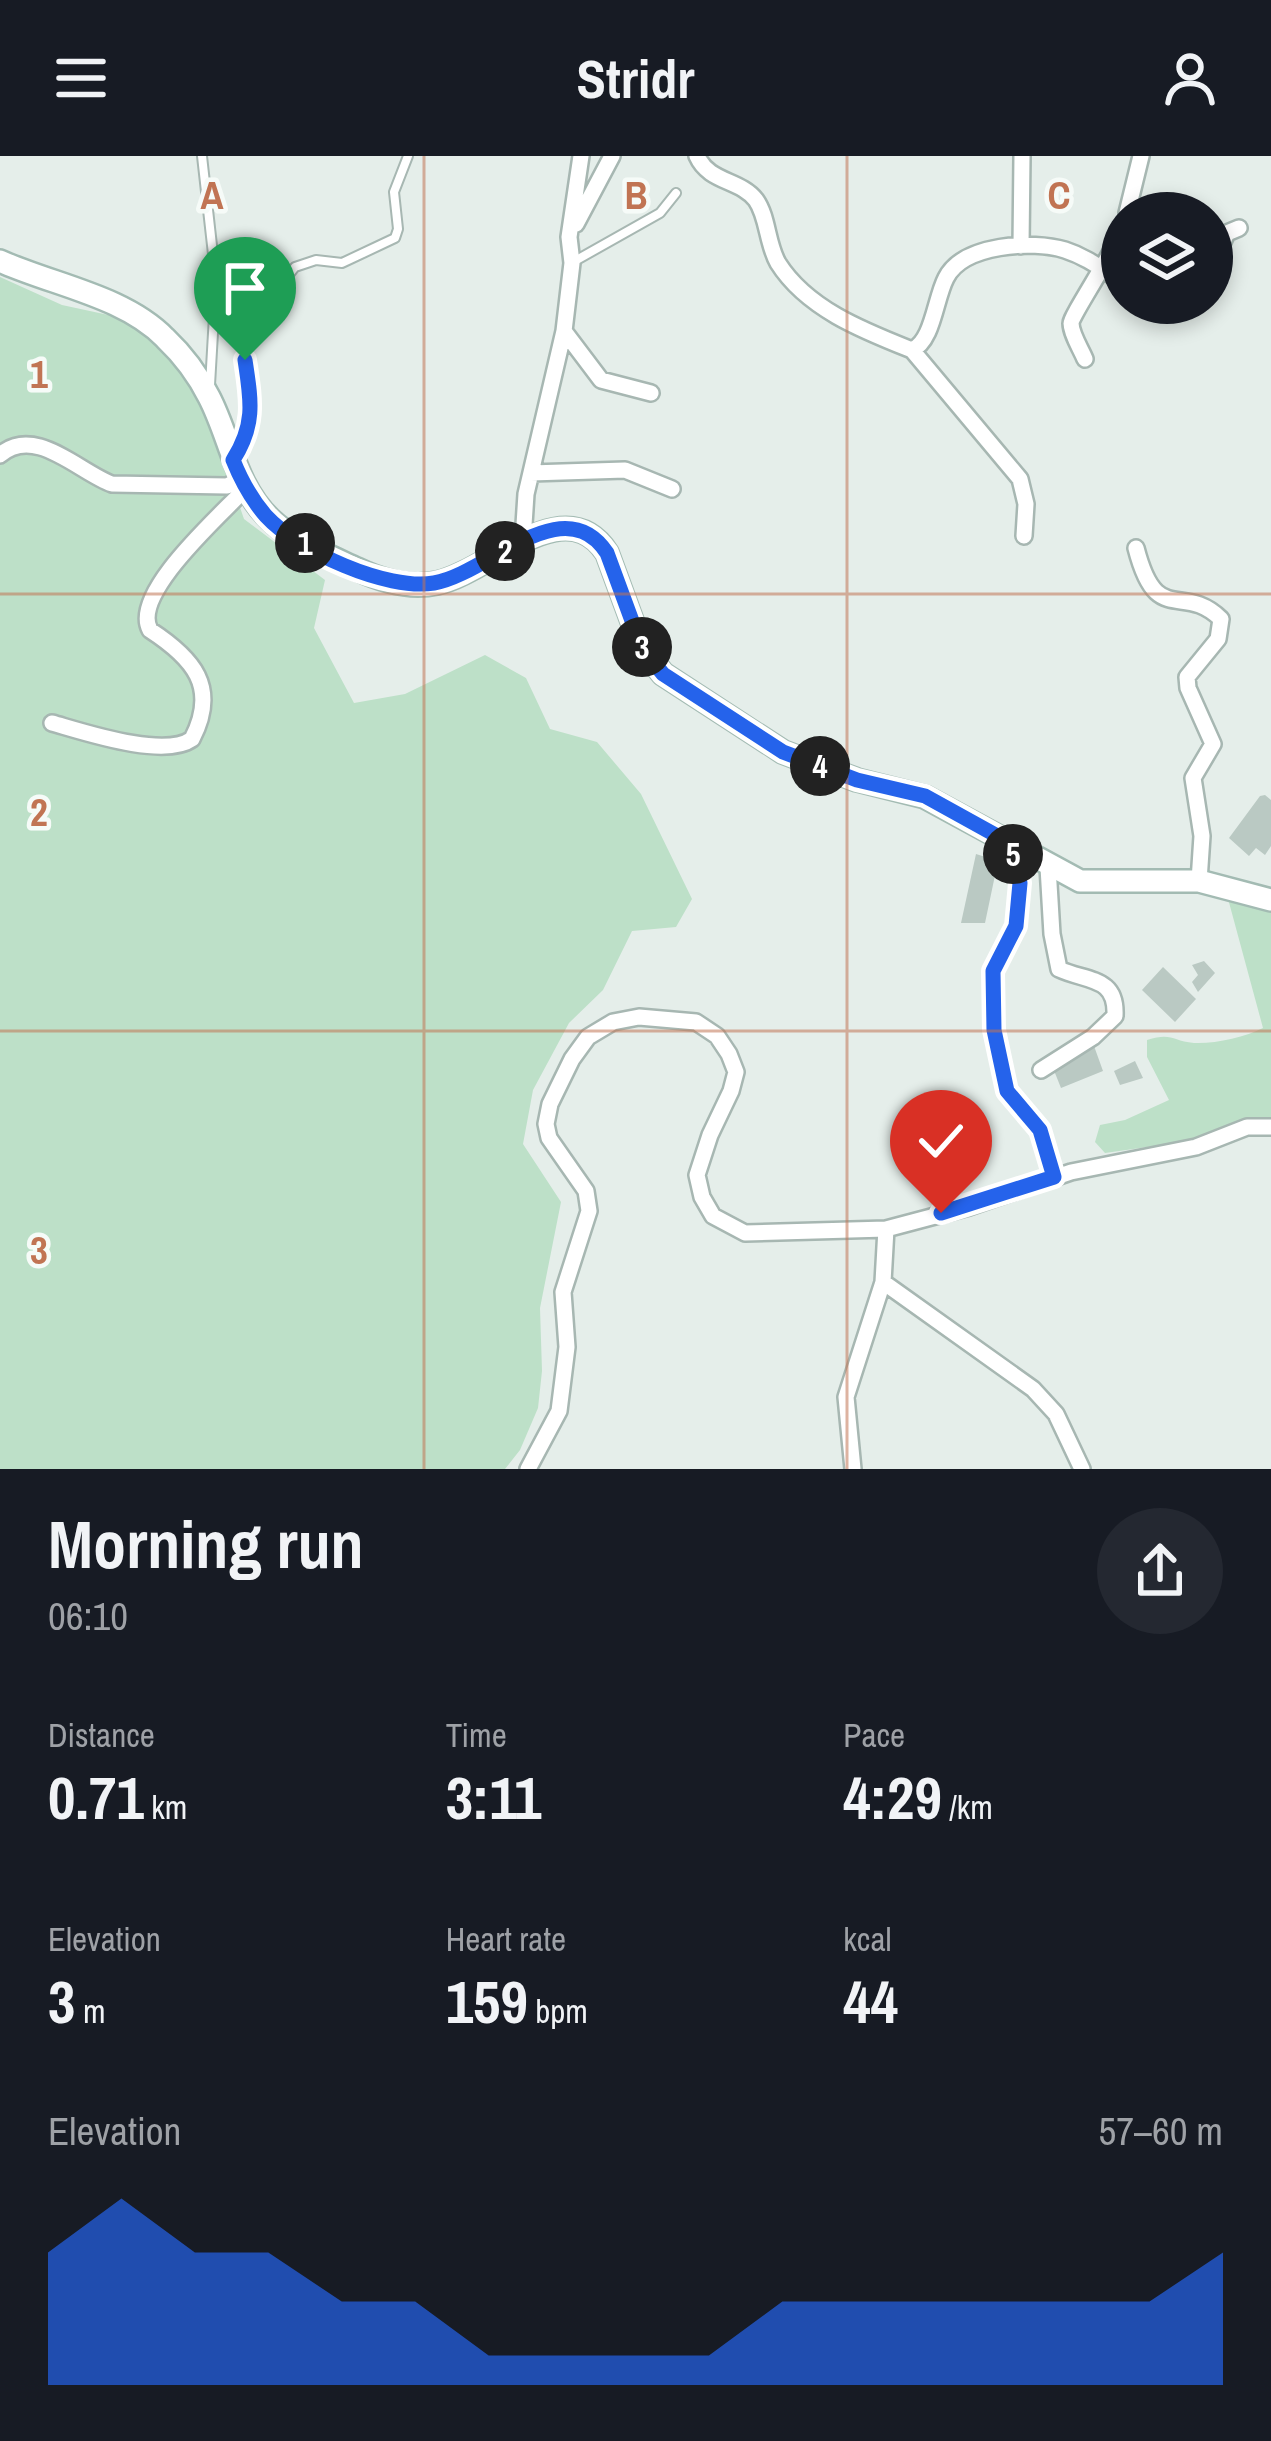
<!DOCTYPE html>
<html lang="en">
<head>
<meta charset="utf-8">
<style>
	body { margin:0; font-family:"Archivo Narrow",sans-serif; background:#242831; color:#f1f3f6; height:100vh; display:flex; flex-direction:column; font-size:45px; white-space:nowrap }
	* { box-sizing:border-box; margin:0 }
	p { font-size:39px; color:#9ea1a6 }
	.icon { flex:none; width:66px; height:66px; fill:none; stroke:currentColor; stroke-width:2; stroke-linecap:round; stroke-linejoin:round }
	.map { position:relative; height:1313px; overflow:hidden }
	.details { display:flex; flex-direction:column; background:#171b24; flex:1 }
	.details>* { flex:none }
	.buttons { position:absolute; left:1101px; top:36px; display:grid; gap:24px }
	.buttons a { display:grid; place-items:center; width:132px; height:132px; border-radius:50%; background:#171b24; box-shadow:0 6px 18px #0003; font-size:60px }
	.pin { position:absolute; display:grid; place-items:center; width:102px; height:102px; color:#fff; margin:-123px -51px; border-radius:50% 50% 50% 0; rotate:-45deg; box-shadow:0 0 12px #0007 }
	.pin .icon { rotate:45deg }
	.km { position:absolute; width:60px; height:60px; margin:-30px; border-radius:50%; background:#222; color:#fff; font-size:33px; line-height:60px; text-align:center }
	.round { display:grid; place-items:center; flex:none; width:126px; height:126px; border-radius:63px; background:#242831 }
	.head { display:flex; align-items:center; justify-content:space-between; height:204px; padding:0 48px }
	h1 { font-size:66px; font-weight:700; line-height:90px }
	.metrics { display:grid; grid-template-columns:repeat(3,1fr); gap:18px; height:204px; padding:12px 48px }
	.metrics div { display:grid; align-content:center }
	.metrics b { font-size:60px; font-weight:700 }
	.metrics small { font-size:33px; font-weight:400 }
	.metrics p { font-size:33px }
	.chart { height:336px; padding:24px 48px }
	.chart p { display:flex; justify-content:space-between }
	.chart svg { width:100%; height:216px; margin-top:12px; fill:#2563eb; opacity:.7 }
	header { display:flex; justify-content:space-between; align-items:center; height:156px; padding:0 48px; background:#171b24; font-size:54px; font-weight:700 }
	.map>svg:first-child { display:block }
</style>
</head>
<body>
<header><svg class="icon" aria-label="menu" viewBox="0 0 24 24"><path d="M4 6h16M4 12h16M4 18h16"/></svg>Stridr<svg class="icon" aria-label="person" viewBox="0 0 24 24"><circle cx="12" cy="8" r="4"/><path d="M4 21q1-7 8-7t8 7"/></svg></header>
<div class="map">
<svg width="1271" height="1313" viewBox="0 0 1271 1313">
	<rect width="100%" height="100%" fill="#e5eeea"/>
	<path fill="#bde0c8" d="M0,121L62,149L127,163L162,192L204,247L244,363L325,424L314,472L354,547L405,538L485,499L526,522L550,573L597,586L641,638L692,743L676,771L632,775L603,834L569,867L533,934L523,988L561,1046L540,1152L542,1215L538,1252L520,1294L505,1313H0Z
		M1227,739L1271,752V964C1251,961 1228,972 1211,982L1105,997L1095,986L1100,969L1125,964L1169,944L1147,901V884C1172,876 1172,885 1194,887C1215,888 1245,881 1263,872Z"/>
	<path fill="#bac9c3" d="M1265,639L1271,644V690L1265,699L1256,692L1249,700L1229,682L1260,640Z
		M976,698L998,705L985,767H961Z
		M1204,805L1215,817L1198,836L1192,826L1198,819L1192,809Z
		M1163,811L1196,843L1175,866L1142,834Z
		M1094,890L1103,915L1061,932L1053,912Z
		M1135,905L1143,922L1120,929L1114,915Z"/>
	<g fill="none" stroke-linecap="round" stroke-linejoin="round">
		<g stroke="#a7b7b2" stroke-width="12">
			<path id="lane" d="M202,0L216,125L210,229
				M573,106L660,57L676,37
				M237,298L248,281L251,249L246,204L251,172L274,137L295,111L316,104L342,107L395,82L398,73L394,36L408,0"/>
		</g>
		<g stroke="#a7b7b2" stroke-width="20">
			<path id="street" d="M697,0C709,27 740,23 756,44C768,61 767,88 778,107C807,153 864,175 912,194C933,185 935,143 946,122C963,88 1033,84 1065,94C1087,101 1103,114 1122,126
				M1127,57L1141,0
				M576,68L612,0
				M1021,90L1022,0
				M1212,110L1227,77L1239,72
				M564,175L601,224L651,237
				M912,194L1020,323L1026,348L1024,380
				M1085,203C1081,193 1071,178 1071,167C1070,162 1116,92 1122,74
				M0,299C35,268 80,317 112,328L227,330L241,323
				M531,317L625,314L672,333
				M523,384L526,338L564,175L572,107L569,81L581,0
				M1136,392C1157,473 1182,425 1221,463L1218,483L1187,521L1188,532L1213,588L1193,622L1202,680L1199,725
				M52,567C84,576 164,603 192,583C219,531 193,502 150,474C130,438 221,359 246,332
				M1041,914L1093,881L1115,860C1117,820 1087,826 1059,813L1052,778L1048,711
				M883,1126L1033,1233L1056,1258L1082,1313
				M528,1313L559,1255L567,1191L563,1136L589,1055L586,1035L549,982L546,968L550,948L572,903L588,881L613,866L639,861L696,866L717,880L729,898L736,916L731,935L710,979L697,1019L702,1041L713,1060L745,1077L886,1073L969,1051L1071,1016L1196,991L1247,971H1271
				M853,1313L846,1241L883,1126L886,1073"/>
		</g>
		<g stroke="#a3bbb3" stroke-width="26">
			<path id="secondary" d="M0,105C53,129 124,140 165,182C183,199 198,219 209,241C230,281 235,330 270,363C294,386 327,399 357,413C382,425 409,433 437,427C489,416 565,332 607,397L642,492L663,518L783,596L857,624L925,641L1080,725H1199L1271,744"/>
		</g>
		<path stroke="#84b3a6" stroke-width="3" stroke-dasharray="6 9" stroke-linecap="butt" d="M1015,709L1020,727L1016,769L993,815L994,874L1007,935L1040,974L1050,1008"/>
		<use href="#lane" stroke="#fff" stroke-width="8"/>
		<use href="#street" stroke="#fff" stroke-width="15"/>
		<use href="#secondary" stroke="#fff" stroke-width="21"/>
	</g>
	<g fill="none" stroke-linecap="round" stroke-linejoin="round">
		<g stroke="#fff" stroke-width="24">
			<path id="route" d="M245,204C251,244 256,268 233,304C241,324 252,344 266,360C298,395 387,435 434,427C488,418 563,331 607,397L642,492L663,518L783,596L857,624L925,640L1010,687L1020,727L1016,770L993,815L994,874L1007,935L1040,974L1054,1021L941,1057"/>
		</g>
		<use href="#route" stroke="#2563eb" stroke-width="15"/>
	</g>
	<path fill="none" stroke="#c17453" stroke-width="3" stroke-opacity="0.55" d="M424,0V1313M847,0V1313M0,438H1271M0,875H1271"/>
	<g font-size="39" text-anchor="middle" font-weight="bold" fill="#c17453" stroke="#f6fbf8" stroke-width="9" stroke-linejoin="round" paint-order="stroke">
		<text x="212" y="53">A</text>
		<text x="636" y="53">B</text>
		<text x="1059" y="53">C</text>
		<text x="39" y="232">1</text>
		<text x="39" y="670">2</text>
		<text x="39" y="1108">3</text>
	</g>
</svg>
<div class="buttons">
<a><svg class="icon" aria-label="layers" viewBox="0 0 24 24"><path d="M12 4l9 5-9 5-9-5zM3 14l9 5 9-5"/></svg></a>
</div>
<div class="pin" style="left:245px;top:204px;background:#1e9e55"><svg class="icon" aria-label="arrive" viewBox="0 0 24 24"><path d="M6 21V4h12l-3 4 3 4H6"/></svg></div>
<div class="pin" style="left:941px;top:1057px;background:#d93025"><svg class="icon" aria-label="check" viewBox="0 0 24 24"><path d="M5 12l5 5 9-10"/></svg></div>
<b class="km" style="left:305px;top:387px">1</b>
<b class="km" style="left:505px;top:395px">2</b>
<b class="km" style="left:642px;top:491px">3</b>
<b class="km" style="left:820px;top:610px">4</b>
<b class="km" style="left:1013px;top:698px">5</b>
</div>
<section class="details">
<div class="head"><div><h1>Morning run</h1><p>06:10</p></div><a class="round"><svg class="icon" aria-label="share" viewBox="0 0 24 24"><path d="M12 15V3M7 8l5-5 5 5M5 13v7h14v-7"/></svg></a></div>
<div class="metrics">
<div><p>Distance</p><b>0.71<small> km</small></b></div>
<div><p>Time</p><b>3:11</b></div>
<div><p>Pace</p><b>4:29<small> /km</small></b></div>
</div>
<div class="metrics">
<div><p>Elevation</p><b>3<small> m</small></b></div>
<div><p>Heart rate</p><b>159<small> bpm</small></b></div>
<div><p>kcal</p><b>44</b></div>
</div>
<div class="chart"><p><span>Elevation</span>57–60 m</p>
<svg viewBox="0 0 160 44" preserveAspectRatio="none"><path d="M0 44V17L10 6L20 17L30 17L40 27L50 27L60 38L70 38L80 38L90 38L100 27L110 27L120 27L130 27L140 27L150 27L160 17V44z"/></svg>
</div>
</section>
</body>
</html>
